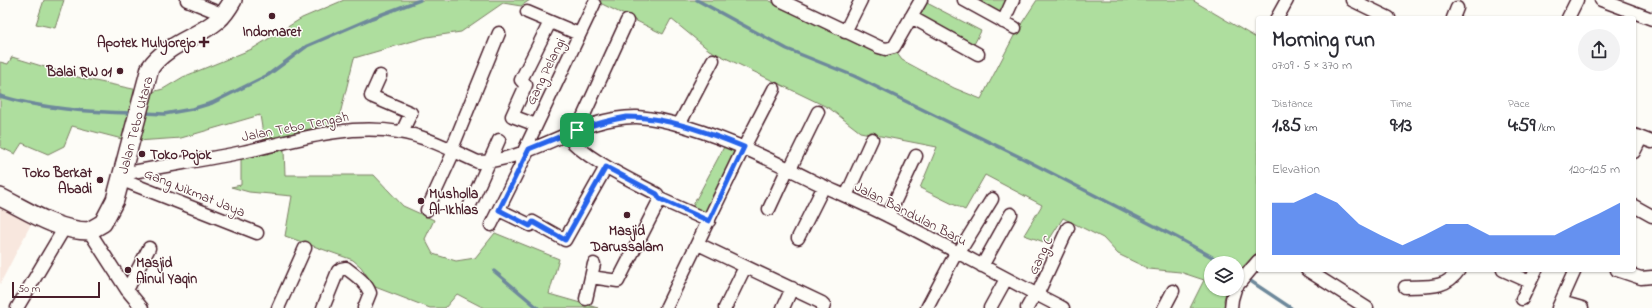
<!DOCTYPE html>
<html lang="en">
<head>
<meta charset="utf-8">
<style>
	body { margin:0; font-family:"Indie Flower",sans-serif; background:#f2f2f3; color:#2b2b33; height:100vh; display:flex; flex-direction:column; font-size:15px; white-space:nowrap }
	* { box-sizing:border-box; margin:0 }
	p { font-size:13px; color:#7c7c81 }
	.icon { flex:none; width:22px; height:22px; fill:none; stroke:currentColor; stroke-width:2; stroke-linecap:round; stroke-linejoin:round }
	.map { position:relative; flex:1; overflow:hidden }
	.side { position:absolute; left:1256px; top:16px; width:380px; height:256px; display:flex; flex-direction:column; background:#fff; border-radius:4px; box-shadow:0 1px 3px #0004 }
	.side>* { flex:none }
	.fabs { position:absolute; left:1204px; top:256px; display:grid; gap:8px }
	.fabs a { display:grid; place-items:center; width:40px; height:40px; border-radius:50%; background:#fff; box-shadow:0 1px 3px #0004; font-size:20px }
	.scale { position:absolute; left:12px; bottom:10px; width:88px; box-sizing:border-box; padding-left:4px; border:2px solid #4a1f2b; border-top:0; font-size:11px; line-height:14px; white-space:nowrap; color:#4a1f2b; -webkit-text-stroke:3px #fdfcf7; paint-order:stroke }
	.pin { position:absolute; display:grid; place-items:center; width:34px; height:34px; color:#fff; margin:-17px; border-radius:8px; box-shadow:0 2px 6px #0006 }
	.round { display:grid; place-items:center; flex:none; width:42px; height:42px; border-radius:21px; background:#f2f2f3 }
	.overview { display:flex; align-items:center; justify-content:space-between; height:68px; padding:0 16px }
	h1 { font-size:22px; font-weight:700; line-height:30px }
	.stats { display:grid; grid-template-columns:repeat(3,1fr); gap:6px; height:68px; padding:4px 16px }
	.stats div { display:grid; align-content:center }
	.stats b { font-size:20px; font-weight:700 }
	.stats small { font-size:11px; font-weight:400 }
	.stats p { font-size:11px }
	.chart { height:112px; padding:8px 16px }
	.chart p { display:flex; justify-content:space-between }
	.chart svg { width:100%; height:72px; margin-top:4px; fill:#2563eb; opacity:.7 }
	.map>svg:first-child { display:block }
</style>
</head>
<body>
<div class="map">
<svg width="1652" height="308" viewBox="0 0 1652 308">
	<rect width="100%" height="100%" fill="#fdfcf7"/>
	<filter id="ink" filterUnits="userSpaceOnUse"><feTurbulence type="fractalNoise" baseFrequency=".025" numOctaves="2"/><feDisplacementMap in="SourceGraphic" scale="8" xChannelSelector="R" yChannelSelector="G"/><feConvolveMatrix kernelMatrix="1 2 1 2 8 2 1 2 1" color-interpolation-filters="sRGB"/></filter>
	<g filter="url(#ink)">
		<path fill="#f8e7de" d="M0,207L31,224L0,284Z"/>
		<path fill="#aede9e" stroke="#7c7e64" d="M44,0H64L55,28L36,24Z
			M344,0H530L521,6L503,3L461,32L427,37L354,58L337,126L318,127L264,140L260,115L181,138L137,141L122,139L72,126L64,146L48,154L22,143L15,154L0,147V62L8,64L12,57L81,78L133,89L152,92L163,89L183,77L252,49L302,18Z
			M601,0H768L845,37L896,52L902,60L954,88L981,99L1016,32L1037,0H1192L1258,39V251L1237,273V263H1211V289H1227L1224,300L1225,308H1190L1204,280L1180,272L1149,269L1118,254L1103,238L1063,218L1047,243L1024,235L1042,205L985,175L965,210L920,188L937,147L860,132L829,108L709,50L671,19L663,34L600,3Z
			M978,0H1011L1002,16L977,3Z
			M927,3L981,31L972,48L919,18Z
			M725,145L734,149L735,152L708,210L704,214L691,209Z
			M284,150L285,175H374L403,206L434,220L425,239L433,254L456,261L475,258L495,233L559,259L549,294L598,308H484L457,294L445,308H430L375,287L361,267L353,260L285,236L292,196L249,192L231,187L241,185V158Z"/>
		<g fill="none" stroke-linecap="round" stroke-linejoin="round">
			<path stroke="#6e899b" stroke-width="3.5" d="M697,0L787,49L854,76L1022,158L1176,237L1223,263
				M0,96C42,109 89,112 133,113
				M144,113L164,114L192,109L212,103L268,75L307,46L372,18L420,0
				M494,271L538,308
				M1237,272L1291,308"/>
			<g stroke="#4a1f2b" stroke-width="15">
				<path id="street" d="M187,0L224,15
					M780,0L879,47L886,49L894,47L921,0
					M964,0L1015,28
					M1352,0L1389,18
					M1601,0L1652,19
					M527,12L579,34
					M911,17L978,54
					M1277,18L1287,0
					M1453,18L1457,8
					M1568,18L1577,0
					M1003,22L1013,0
					M845,32L861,0
					M380,76L371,96L411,113L402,132
					M536,125L512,116L526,85L521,80L550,22
					M679,125L713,60
					M577,130L627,21
					M565,134C585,159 629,179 657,194L660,199L709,221
					M1634,135L1652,142
					M451,151L499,33
					M524,151L594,4
					M1634,152L1641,138
					M790,169L818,112
					M123,174C163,166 203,160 243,152C294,141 346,123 399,132C426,136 453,151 478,162C532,161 580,116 637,117C654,118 671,122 687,127C734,141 777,163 821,185C843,195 866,205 888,216C947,246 1004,278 1063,308
					M122,180L257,233
					M846,196L872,139
					M1634,206L1652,216
					M469,207L499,140
					M769,209L788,168
					M427,210L454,151
					M499,210L530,225L533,222L565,240L606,167
					M888,216L916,156
					M491,225L529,149
					M89,231L127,290L142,308
					M798,238L824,186
					M698,244L822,303L824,305L823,308
					M958,254L992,199
					M982,266L1011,214
					M1307,270L1367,308
					M1503,270L1530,282
					M1617,270L1641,278L1652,277
					M591,277L618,281L660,199
					M1237,286L1258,261
					M1405,287C1427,286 1445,290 1459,270
					M127,290L149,248
					M1037,295L1068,228
					M586,299L594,264
					M1522,299L1536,270
					M1561,302L1582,308
					M17,308L65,227
					M278,308L305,248
					M323,308L338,271L341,269L346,268C355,275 366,282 370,293L364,308
					M666,308L740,155L774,89
					M725,308L745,267
					M783,308L792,288
					M927,308L956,253
					M990,308L1006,279
					M1027,308L1035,294
					M1164,308L1173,291
					M1231,308L1232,299L1235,289
					M1558,308L1575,270"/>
			</g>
			<g stroke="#4a1f2b" stroke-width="20">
				<g id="secondary">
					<path id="s1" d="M0,197C27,210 57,231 89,231L103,223L115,200L150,68C166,44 197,38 218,20C225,14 229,7 233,0"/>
				</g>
			</g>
			<use href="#street" stroke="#fdfcf7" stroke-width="12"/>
			<use href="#secondary" stroke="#fdfcf7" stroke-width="17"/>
		</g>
	</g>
	<g fill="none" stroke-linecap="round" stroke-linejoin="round" filter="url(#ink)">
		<g stroke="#fff" stroke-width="8">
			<path id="route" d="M627,117C667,117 707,132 744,147L709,221L660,199L657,194L606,167L565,240L533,222L530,226L499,210L529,149C561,136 592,123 627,117Z"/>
		</g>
		<use href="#route" stroke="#2563eb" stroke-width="5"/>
	</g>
	<g fill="#4a1f2b" stroke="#fdfcf7" stroke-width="1.5">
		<circle cx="272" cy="16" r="4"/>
		<path d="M202 36h4v4h4v4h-4v4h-4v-4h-4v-4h4z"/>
		<circle cx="120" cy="71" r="4"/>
		<circle cx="142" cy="154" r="4"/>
		<circle cx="100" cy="180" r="4"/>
		<circle cx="421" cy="201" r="4"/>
		<circle cx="627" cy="215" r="4"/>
		<circle cx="128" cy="270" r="4"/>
	</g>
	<g text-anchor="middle" stroke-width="3" stroke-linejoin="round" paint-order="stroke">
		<g font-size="14" font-weight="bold" fill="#4a1f2b" stroke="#fdfcf7" text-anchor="end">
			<text x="272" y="36" text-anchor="middle">Indomaret</text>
			<text x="196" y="47">Apotek Mulyorejo</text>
			<text x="112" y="76">Balai RW 01</text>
			<text x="150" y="159" text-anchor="start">Toko Pojok</text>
			<text x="92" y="177">Toko Berkat<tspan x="92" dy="16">Abadi</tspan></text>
			<text x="429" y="198" text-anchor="start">Musholla<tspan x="429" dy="16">Al-Ikhlas</tspan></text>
			<text x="627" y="235" text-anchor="middle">Masjid<tspan x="627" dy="16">Darussalam</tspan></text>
			<text x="136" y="267" text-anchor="start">Masjid<tspan x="136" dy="16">Ainul Yaqin</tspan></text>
		</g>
		<g font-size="14" fill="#4a1f2b" stroke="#fdfcf7">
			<text transform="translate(545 71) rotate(-64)" y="5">Gang Pelangi</text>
			<text dy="5" stroke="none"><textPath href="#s1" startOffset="216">Jalan Tebo Utara</textPath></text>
			<text transform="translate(295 126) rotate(-11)" y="5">Jalan Tebo Tengah</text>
			<text transform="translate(195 192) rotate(22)" y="5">Gang Nikmat Jaya</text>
			<text transform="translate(911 213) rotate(27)" y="5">Jalan Bandulan Baru</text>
			<text transform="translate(1040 255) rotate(-65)" y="5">Gang C</text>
		</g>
	</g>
</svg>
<div class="fabs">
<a><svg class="icon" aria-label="layers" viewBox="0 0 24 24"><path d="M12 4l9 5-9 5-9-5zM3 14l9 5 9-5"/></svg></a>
</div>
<div class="scale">50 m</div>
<div class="pin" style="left:577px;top:130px;background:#1e9e55"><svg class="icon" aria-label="arrive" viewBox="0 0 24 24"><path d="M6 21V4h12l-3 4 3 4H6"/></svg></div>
<section class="side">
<div class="overview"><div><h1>Morning run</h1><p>07:09 · 5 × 370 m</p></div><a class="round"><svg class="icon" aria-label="share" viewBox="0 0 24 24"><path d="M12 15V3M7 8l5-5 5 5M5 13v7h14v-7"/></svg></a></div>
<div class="stats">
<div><p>Distance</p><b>1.85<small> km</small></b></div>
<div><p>Time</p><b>9:13</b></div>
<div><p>Pace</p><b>4:59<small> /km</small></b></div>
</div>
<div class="chart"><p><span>Elevation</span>120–125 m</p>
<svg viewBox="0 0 160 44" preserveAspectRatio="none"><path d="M0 44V12L10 12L20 6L30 12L40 25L50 32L60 38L70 32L80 25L90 25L100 32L110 32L120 32L130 32L140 25L150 19L160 12V44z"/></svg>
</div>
</section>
</div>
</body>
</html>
